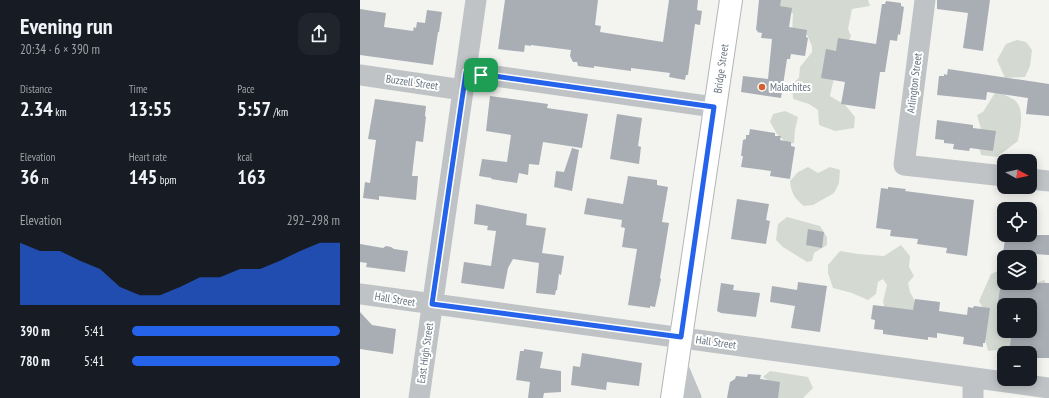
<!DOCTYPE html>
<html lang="en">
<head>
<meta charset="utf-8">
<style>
	body { margin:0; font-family:"PT Sans Narrow",sans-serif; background:#20242c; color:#f1f3f6; height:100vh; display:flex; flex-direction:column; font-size:15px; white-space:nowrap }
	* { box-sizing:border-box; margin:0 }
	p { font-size:13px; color:#9ea1a6 }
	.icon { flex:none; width:22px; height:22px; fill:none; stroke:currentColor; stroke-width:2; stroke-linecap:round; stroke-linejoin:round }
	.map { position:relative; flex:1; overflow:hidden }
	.panel { display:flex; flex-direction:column; background:#171b24; width:360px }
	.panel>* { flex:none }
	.needle { width:26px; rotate:98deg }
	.tools { position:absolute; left:637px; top:154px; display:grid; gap:8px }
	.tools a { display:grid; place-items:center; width:40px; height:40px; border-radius:8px; background:#171b24; box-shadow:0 2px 10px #0003; font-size:20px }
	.pin { position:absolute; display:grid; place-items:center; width:34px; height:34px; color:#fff; margin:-17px; border-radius:8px; box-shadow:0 2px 6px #0006 }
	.round { display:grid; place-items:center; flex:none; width:42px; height:42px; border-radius:12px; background:#20242c }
	.overview { display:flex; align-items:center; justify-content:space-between; height:68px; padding:0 20px }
	h1 { font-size:22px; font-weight:700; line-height:30px }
	.metrics { display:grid; grid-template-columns:repeat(3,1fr); gap:6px; height:68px; padding:4px 20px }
	.metrics div { display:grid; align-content:center }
	.metrics b { font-size:20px; font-weight:700 }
	.metrics small { font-size:11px; font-weight:400 }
	.metrics p { font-size:11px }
	.chart { height:112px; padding:8px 20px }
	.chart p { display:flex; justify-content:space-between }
	.chart svg { width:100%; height:72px; margin-top:4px; fill:#2563eb; opacity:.7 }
	ul { padding:0 20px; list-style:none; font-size:13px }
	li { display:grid; grid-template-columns:64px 48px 1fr; align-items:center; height:30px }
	li i { height:10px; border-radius:5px; background:#2563eb }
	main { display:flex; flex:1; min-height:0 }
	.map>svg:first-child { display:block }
</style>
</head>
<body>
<main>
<section class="panel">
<div class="overview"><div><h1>Evening run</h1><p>20:34 · 6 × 390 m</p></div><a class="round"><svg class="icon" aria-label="share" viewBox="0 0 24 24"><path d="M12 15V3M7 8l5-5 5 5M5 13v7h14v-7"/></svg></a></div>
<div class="metrics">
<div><p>Distance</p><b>2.34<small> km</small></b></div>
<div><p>Time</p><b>13:55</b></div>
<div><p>Pace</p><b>5:57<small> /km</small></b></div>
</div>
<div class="metrics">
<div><p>Elevation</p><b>36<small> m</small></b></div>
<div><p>Heart rate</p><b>145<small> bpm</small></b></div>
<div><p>kcal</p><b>163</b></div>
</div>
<div class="chart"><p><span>Elevation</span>292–298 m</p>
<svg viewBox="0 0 160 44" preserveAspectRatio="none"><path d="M0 44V6L10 11L20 11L30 17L40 22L50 33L60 38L70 38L80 33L90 27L100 27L110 22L120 22L130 17L140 11L150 6L160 6V44z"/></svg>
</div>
<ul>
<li><b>390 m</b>5:41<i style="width:100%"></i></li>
<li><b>780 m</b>5:41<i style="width:100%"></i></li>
</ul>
</section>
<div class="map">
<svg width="689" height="398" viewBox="0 0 689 398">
	<rect width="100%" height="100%" fill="#f3f4f0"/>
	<path fill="#d4dad1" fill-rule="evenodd" d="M412,0H508L510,6L492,9L488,29L491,36C481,56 474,75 470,96L485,105L495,117L494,128L475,131L459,125L458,110L449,104L433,99L432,84L439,78L440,67L452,52V46L447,35H432L433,13L424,15Z
		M657,40L666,42L672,50L670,66L665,77L645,78L637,60L646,44Z
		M636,91C642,94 648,96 653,99C666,107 660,129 658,141L637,157L621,155L619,147L623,136L617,115L623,112Z
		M425,111L438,117L435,130L434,143L428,144L417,134L410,122L413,114Z
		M448,167L458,173L470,167L480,170L479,183L474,193L453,205L444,206C435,199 431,193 430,181L438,172Z
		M427,217L460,226L467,237V245L454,253L452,261L447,262L423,247L416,240L418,224Z
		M541,245L550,256L549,267L554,276L548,283L550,292L556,303L553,314L525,310L523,301L527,285L523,279L518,282L516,294L508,300L492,293L473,288L468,273V265L480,251L498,254L524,256Z
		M644,268V283L664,287L684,280L689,287L676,329L656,345L646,349L628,351L624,334L625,312L619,301L631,274ZM644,305H670V331H644Z
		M410,371L448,377L453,388L443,398H413L417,386L403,377Z"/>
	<path fill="#a8aeb4" d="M145,0H238L235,25L241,26L240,32L303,42L309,0H338L337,10L342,11L340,25L335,24L328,75H326L325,80L309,77L310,73L271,68V71L234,66V68L218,66L217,62H213L210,56L211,50L171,45V46L165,45L164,52L138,49Z
		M399,0H421L420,6L432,8L429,27L447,30L446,37L448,38L445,56L431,54L430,59H427L421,98L381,92L383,76L408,79L412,39L401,38L402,33L397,32L398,31L396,30Z
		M577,0H630L623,51L603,48L608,13L577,9Z
		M526,1L541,3V6L544,7L540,35L538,34L537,41L530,40L525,72H520L515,109L481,104L485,82L461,78L466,49L476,51L478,38L516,44L522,4H525Z
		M0,9L26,13L24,27L53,31L54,27L56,28L57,22L65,23L67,10L82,12L79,32H78L73,65L0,55Z
		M588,69L689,84V116L666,114L668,98L627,92L626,100L577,95L579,76H584V74L587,75Z
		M130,96L188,104L187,108L228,114L222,148L183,142L179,165L169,164L168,175L159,173L157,183L131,179L132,178L119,176L122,159L147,162L151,135L126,131Z
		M15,99L66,106L65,116L66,117L63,142L56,141L52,176H58L56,200L19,196V200L3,198L5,182L10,183L16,140L8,139Z
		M257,114L282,118L278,146L281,147L279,164L250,159Z
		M577,120L613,125V128L636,131L633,151L610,148L609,151L593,149L594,144L584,143V140L575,139Z
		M390,129L415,133V136H421L420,140L431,142V146L435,147L430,179L410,176L411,171L381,167L383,156H381L383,140L386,139V135H389Z
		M212,148L219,150L212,191L194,187L196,171L204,172Z
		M268,176L297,180V185L308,187L302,222L309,223L300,278L301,279L295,307L290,306V308L268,305L277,249L262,247L265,228L261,227L262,220L224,214L227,198L263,204Z
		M528,187L546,189L545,191L614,200L607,256L586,253L587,248L557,244L558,239L530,236L531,230L516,228L521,188L528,189Z
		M377,199L409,204L406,220L410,221L406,244L371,239Z
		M116,204L167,214L166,225L186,228L182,253L204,256L201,275L199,274L197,290H196L195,295L176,293L179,263L153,259L148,268L144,289L101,283L104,262L131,266L136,231L127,230L128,226L114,224Z
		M448,229L464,232L462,248L446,245Z
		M646,235H689V255L643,252Z
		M0,244L23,248L26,246L31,247L34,249L48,251L45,272L6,267L7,263L0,262Z
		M438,282L467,286L460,332L431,328L435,306L410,302L412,286L437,290Z
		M361,283L374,285L373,290L400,293L396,317L361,313L357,311Z
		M641,283H689V358H670V353H649L652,331H670V305H656L638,302Z
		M555,299L580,302L579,311L607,315L608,307L613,308L614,306L630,308L625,343H623V347L603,344L604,337L577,333V338L568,337V340L523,334V330L514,329L515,320L511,319L513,305L553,310Z
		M0,312L12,325L36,329L33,354L0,349Z
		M164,349L183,352L180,368L201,371V392L184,393L183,398H168L170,382L156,380L160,351H164Z
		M222,353L282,363L279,386L247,382L246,390L211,385L213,366L220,367Z
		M388,374L401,375L400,379L420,382L418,398H367L370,382L375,379L376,376L387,377Z"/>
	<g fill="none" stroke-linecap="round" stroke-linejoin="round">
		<g stroke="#b3b6b9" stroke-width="24">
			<g id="major">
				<path id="s1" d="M312,398L371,0"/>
			</g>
		</g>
		<path stroke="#bfc3c6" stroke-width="21" d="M565,0L544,165L644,176
			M106,72L354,107
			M0,75L103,90
			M670,179L689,181
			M0,294L689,388
			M317,365L331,398
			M59,398L116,0
			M613,398V378"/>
		<use href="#major" stroke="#fff" stroke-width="22"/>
	</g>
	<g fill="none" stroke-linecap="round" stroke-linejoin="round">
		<g stroke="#fff" stroke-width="8">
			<path id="route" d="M106,72L354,107L321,337L72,304Z"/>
		</g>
		<use href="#route" stroke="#2563eb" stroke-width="5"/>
	</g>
	<circle fill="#d55f2f" stroke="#fff" stroke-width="1.5" cx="402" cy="87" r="4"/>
	<g text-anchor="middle" stroke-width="4" stroke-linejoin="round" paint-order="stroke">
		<g font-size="11" fill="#65727f" stroke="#fff">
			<text dy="4" stroke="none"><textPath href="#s1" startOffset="333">Bridge Street</textPath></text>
			<text transform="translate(52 82) rotate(8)" y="4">Buzzell Street</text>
			<text transform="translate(554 83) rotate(-83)" y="4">Arlington Street</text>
			<text transform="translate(35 299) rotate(9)" y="4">Hall Street</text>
			<text transform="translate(356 342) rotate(8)" y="4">Hall Street</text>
			<text transform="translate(65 353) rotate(-82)" y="4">East High Street</text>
		</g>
		<g font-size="11" fill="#65727f" stroke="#fff" text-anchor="start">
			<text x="410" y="91">Malachites</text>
		</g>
	</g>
</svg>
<div class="tools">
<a><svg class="needle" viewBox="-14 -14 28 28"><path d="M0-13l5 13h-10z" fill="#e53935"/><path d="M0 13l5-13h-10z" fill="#9ea1a6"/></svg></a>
<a><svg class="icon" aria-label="locate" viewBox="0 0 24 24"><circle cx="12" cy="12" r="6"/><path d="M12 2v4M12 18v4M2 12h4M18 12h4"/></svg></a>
<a><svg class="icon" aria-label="layers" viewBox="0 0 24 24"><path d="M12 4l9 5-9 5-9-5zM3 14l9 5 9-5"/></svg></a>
<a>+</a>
<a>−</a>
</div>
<div class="pin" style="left:121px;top:75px;background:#1e9e55"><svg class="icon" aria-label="arrive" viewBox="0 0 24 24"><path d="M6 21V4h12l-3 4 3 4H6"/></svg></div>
</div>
</main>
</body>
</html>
